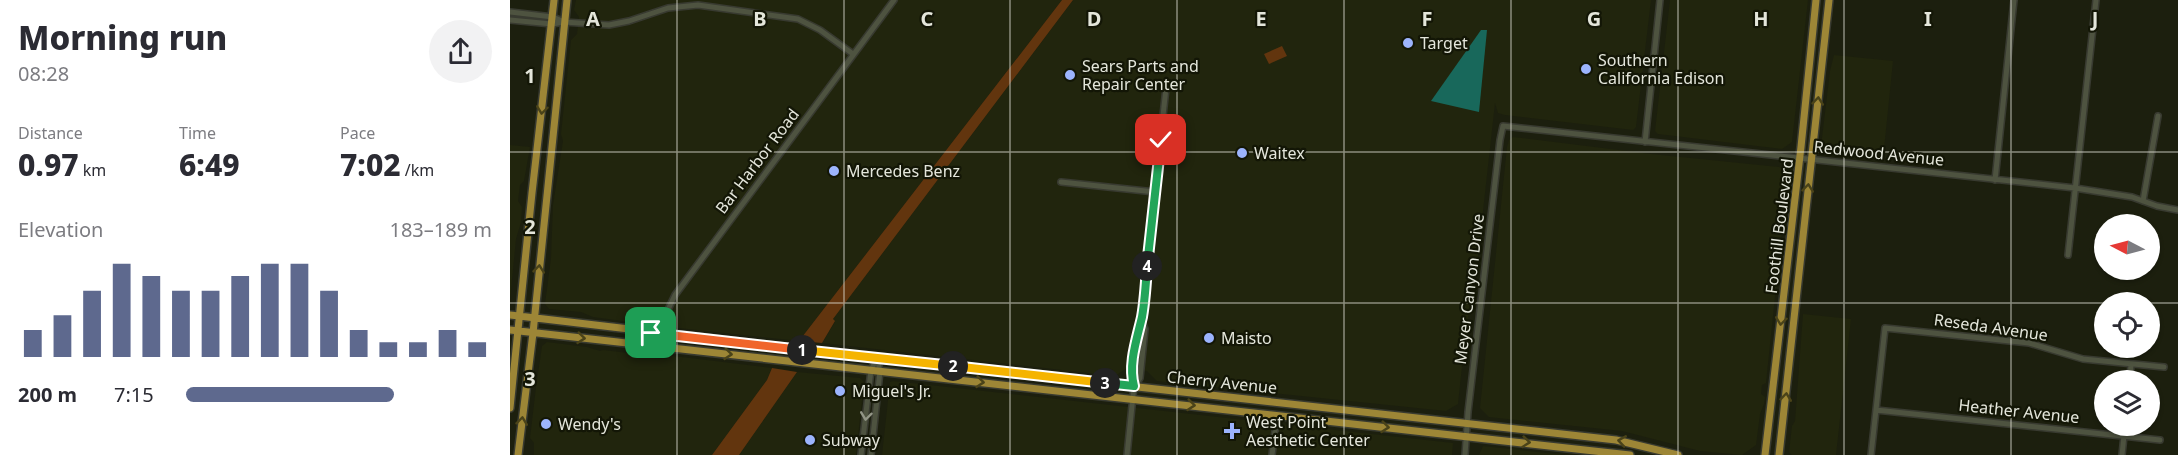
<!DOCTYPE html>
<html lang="en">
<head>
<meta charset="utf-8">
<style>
	body { margin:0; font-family:"Noto Sans",sans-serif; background:#f2f2f3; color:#2b2b33; height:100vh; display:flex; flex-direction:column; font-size:22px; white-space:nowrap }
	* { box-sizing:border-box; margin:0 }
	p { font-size:20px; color:#7c7c81 }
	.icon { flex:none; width:33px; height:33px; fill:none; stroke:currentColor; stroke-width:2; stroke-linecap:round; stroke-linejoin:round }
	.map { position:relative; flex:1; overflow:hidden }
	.panel { display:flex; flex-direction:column; background:#fff; width:510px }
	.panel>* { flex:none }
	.needle { width:39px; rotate:276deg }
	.controls { position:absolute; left:1584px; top:214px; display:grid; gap:12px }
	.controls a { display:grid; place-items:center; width:66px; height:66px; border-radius:50%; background:#fff; box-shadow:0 2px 4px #0004; font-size:30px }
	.pin { position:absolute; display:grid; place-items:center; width:51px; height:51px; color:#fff; margin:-26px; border-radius:12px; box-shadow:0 3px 9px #0006 }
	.km { position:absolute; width:30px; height:30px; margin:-15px; border-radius:50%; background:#222; color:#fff; font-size:16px; line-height:30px; text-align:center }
	.round { display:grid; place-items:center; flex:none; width:63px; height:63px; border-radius:32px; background:#f2f2f3 }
	.overview { display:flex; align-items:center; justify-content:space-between; height:102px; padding:0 18px }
	h1 { font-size:33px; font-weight:800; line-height:45px }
	.stats { display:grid; grid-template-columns:repeat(3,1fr); gap:9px; height:102px; padding:6px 18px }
	.stats div { display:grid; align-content:center }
	.stats b { font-size:30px; font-weight:800 }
	.stats small { font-size:16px; font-weight:400 }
	.stats p { font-size:16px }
	.chart { height:168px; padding:12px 18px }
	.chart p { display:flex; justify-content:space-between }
	.chart svg { width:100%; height:108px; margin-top:6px; stroke:#5e698e; stroke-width:6 }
	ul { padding:0 18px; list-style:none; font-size:20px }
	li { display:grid; grid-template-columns:96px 72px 1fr; align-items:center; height:45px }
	li i { height:15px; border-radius:8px; background:#5e698e }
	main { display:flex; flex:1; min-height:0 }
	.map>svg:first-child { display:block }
</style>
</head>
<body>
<main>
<section class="panel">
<div class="overview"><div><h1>Morning run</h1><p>08:28</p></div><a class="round"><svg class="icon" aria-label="share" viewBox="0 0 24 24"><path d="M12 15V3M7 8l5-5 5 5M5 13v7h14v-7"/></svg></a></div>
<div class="stats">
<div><p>Distance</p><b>0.97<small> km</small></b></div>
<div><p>Time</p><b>6:49</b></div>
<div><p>Pace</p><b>7:02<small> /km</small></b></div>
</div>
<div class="chart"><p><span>Elevation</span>183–189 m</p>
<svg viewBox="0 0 160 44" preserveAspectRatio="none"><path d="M5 44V33M15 44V27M25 44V17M35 44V6M45 44V11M55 44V17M65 44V17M75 44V11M85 44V6M95 44V6M105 44V17M115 44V33M125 44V38M135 44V38M145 44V33M155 44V38"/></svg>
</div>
<ul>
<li><b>200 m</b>7:15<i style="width:68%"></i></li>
</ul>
</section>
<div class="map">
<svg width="1668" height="455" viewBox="0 0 1668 455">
	<rect width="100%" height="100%" fill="#1c1f0e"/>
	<path fill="#21250d" d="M66,0H552L289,341L168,328L145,318L135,324L83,317L71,312L39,309L35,304L41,258L43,205L53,141L51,134L61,40L67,34L69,17L64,10Z
		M563,0H1141L1126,127L1123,130L995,115L988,113L985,103L968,256L956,329L948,404L936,411L647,381L637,371L617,368L605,376L312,343L325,322L323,319Z
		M1160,0H1298L1282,142L1272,149L1148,134L1145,131Z
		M1324,55L1383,61L1373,159L1360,157L1356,154H1321L1316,153L1311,146L1320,71Z
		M1003,137L1141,154L1269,167L1278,172L1256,383L1252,385L1251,394L1255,397L1254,404L1250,414L1246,445L1232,455L1190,451L1112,431L979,417L970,408L997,147L999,140Z
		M0,145L20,147L14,181L10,185L8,201L12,207L11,222L6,239L0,300Z
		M1293,314L1341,319L1326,455H1282L1279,452L1282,426L1285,421Z
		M37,342L77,347L90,351L93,350L136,355L139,358L156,359L161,356L172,357L262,368L257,380L202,455H24V443L20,438L26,387L32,346Z
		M287,372L350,378L354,382L346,455H229Z
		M383,381L943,443L942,455H372L380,382Z
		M973,446L1036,453L1055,455H969Z"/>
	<path fill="#62350e" d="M552,0H563L323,319L325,321L312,343L289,341Z
		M772,46L777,56L759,64L754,54Z
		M262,368L287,372L229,455H202L257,380Z"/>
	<path fill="#18685b" d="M971,30H977L969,112L921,101Z"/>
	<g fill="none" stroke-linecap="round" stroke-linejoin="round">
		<g stroke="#383a30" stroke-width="8">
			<path id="minor" d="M0,12L43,17L54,22
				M0,20L42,24L54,22L99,25L119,21L158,8L188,5L288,19L310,30L343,54
				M1135,142L1150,0
				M1485,180L1504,0
				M551,182L645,192
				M1633,201L1648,116
				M1558,255L1586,0
				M150,347L154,318L165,295L384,0
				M1620,381L1621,364
				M624,386L630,378L635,329L631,319
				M1366,410L1650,440
				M351,455L361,370L367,358
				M361,455L370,371L367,358
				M617,455L624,386C619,367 624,338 631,319L656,88
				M762,455L767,415
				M955,455L958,412L990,140L993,126L1565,188L1622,197L1647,206L1668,210
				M1361,455L1375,328L1519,343L1573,359L1654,367
				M1612,455L1615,426"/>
		</g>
		<g stroke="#383a30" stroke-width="10">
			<path id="major" d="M0,315L357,357L1106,440L1168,455
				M0,330L1120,455
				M0,408L22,193L44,0
				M8,455L23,333L57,0
				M1255,455L1291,147L1306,0
				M1269,455L1319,0"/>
		</g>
		<use href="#minor" stroke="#4e5340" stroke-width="5"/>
		<use href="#major" stroke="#9d8636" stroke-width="7"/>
	</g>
	<defs><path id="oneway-chevron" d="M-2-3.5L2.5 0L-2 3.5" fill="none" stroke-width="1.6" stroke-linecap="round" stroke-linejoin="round" transform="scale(1.5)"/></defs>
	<g stroke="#4a4319">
		<use href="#oneway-chevron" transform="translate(1308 101) rotate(-84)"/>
		<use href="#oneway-chevron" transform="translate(32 110) rotate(97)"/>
		<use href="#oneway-chevron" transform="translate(1298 188) rotate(-84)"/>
		<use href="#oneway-chevron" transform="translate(29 269) rotate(-84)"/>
		<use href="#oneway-chevron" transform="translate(1271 321) rotate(97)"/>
		<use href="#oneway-chevron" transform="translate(71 338) rotate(6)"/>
		<use href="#oneway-chevron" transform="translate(218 354) rotate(6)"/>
		<use href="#oneway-chevron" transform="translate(470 382) rotate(6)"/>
		<use href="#oneway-chevron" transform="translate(1276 397) rotate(-83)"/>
		<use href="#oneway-chevron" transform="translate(681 405) rotate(6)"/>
		<use href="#oneway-chevron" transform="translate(12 421) rotate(-83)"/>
		<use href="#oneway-chevron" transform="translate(875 427) rotate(6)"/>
		<use href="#oneway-chevron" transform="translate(1112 441) rotate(-171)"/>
		<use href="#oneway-chevron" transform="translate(1016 442) rotate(6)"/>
	</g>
	<use stroke="#929586" href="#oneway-chevron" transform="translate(356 416) rotate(97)"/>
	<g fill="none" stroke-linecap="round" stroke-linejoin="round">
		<g stroke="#fff" stroke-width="12">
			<path id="split-1" d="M141,333L292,350"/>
		</g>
		<g stroke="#fff" stroke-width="12">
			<path id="split-2" d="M292,350L443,366"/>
		</g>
		<g stroke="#fff" stroke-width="12">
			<path id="split-3" d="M443,366L595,383"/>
		</g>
		<g stroke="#fff" stroke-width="12">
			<path id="split-4" d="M595,383L624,386C618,364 627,339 632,317C635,300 636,283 637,266"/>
		</g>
		<g stroke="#fff" stroke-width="12">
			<path id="split-5" d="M637,266L651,140"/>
		</g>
		<use href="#split-1" stroke="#f0652b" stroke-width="8"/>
		<use href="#split-2" stroke="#f5b400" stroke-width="8"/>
		<use href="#split-3" stroke="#f5b400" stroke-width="8"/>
		<use href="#split-4" stroke="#22a559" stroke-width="8"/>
		<use href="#split-5" stroke="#22a559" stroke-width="8"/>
	</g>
	<path fill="none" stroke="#e4e6db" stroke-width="1.5" stroke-opacity="0.55" d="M167,0V455M334,0V455M500,0V455M667,0V455M834,0V455M1001,0V455M1168,0V455M1334,0V455M1501,0V455M0,152H1668M0,303H1594M1640,303H1668"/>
	<g fill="#9cb4fd" stroke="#131606" stroke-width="2">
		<circle cx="898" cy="43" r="6"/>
		<circle cx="1076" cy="69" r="6"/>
		<circle cx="560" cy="75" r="6"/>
		<circle cx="732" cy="153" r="6"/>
		<circle cx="324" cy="171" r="6"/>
		<circle cx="699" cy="338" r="6"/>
		<circle cx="330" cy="391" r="6"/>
		<circle cx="36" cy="424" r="6"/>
		<path d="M719 422h6v6h6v6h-6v6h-6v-6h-6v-6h6z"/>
		<circle cx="300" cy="440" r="6"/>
	</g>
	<g text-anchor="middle" stroke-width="4.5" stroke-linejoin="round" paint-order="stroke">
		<g font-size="16" fill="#e4e6db" stroke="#131606" text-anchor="start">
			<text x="910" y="49">Target</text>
			<text x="1088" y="66">Southern<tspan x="1088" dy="18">California Edison</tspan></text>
			<text x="572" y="72">Sears Parts and<tspan x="572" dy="18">Repair Center</tspan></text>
			<text x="744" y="159">Waitex</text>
			<text x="336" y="177">Mercedes Benz</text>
			<text x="711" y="344">Maisto</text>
			<text x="342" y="397">Miguel's Jr.</text>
			<text x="736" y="428">West Point<tspan x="736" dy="18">Aesthetic Center</tspan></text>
			<text x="48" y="430">Wendy's</text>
			<text x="312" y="446">Subway</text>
		</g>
		<g font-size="16" fill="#e4e6db" stroke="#131606">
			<text transform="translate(1369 153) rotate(6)" y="6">Redwood Avenue</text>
			<text transform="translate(247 161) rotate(-53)" y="6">Bar Harbor Road</text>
			<text transform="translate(1269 226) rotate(-83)" y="6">Foothill Boulevard</text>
			<text transform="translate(959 289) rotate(-83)" y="6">Meyer Canyon Drive</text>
			<text transform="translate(1481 327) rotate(8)" y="6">Reseda Avenue</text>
			<text transform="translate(712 382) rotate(6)" y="6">Cherry Avenue</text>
			<text transform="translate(1509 411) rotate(6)" y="6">Heather Avenue</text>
		</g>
	</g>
	<g font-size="20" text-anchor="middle" font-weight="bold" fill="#e4e6db" stroke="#131606" stroke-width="4.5" stroke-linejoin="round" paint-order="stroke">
		<text x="83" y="26">A</text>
		<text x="250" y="26">B</text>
		<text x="417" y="26">C</text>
		<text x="584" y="26">D</text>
		<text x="751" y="26">E</text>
		<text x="917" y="26">F</text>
		<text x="1084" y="26">G</text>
		<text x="1251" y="26">H</text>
		<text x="1418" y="26">I</text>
		<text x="1585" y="26">J</text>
		<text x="20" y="83">1</text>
		<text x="20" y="234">2</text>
		<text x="20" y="386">3</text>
	</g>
</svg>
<div class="controls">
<a><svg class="needle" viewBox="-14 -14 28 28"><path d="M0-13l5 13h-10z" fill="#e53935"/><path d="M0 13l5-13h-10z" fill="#7c7c81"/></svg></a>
<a><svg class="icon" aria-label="locate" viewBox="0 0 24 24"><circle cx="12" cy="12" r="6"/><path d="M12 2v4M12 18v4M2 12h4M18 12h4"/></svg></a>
<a><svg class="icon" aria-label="layers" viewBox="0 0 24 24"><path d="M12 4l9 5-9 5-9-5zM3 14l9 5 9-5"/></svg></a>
</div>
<div class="pin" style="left:141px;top:333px;background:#1e9e55"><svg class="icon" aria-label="arrive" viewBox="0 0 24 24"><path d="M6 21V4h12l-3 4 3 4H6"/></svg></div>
<div class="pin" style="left:651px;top:140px;background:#d93025"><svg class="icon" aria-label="check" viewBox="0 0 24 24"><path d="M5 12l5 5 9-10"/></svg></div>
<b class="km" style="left:292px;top:350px">1</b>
<b class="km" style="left:443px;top:366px">2</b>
<b class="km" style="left:595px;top:383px">3</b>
<b class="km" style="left:637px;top:266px">4</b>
</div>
</main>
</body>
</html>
